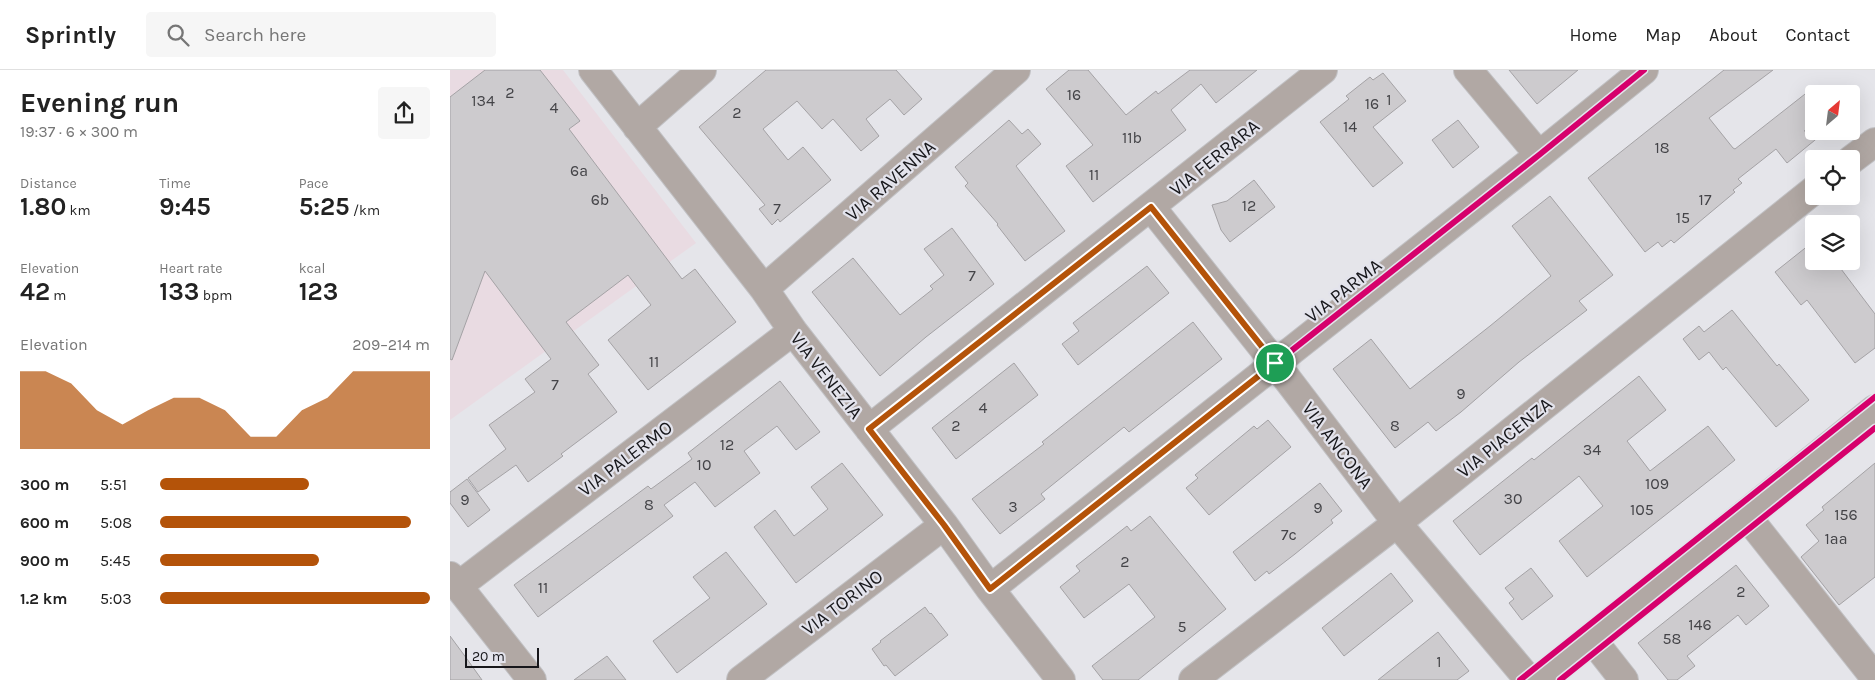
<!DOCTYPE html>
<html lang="en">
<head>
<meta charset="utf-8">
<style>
	body { margin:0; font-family:Karla,sans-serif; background:#f6f6f6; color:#222; height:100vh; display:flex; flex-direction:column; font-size:19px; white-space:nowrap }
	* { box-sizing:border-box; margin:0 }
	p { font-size:16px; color:#767676 }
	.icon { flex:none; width:28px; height:28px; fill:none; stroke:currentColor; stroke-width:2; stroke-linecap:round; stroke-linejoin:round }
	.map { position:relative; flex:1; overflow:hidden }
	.details { display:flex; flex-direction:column; background:#fff; width:450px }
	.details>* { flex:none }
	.needle { width:32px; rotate:28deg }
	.tools { position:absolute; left:1355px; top:15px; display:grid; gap:10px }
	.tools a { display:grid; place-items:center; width:55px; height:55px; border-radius:5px; background:#fff; box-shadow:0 5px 20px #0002; font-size:25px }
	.scale { position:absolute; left:15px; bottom:12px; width:74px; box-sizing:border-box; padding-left:5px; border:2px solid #17171b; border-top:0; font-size:14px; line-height:18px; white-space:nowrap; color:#17171b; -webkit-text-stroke:4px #e3e3ec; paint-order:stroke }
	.pin { position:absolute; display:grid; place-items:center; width:42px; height:42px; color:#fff; margin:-21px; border:2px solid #fff; border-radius:50%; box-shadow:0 1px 5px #0007 }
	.round { display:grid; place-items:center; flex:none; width:52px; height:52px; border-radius:5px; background:#f6f6f6 }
	.summary { display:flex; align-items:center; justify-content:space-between; height:85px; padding:0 20px }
	h1 { font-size:28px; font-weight:700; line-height:38px }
	.metrics { display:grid; grid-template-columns:repeat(3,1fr); gap:8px; height:85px; padding:5px 20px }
	.metrics div { display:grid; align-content:center }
	.metrics b { font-size:25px; font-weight:700 }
	.metrics small { font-size:14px; font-weight:400 }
	.metrics p { font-size:14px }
	.chart { height:140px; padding:10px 20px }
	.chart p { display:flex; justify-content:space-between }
	.chart svg { width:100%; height:90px; margin-top:5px; fill:#b45309; opacity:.7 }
	ul { padding:0 20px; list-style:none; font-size:16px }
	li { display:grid; grid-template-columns:80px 60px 1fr; align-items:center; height:38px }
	li i { height:12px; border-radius:6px; background:#b45309 }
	header { display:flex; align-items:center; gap:30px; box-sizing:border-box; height:70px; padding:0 25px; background:#fff; border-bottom:1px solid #e0e0e0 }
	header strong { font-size:24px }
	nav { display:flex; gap:28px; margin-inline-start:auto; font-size:18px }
	.search { width:350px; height:45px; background:#f6f6f6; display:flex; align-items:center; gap:12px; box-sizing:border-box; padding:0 18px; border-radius:5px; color:#767676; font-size:19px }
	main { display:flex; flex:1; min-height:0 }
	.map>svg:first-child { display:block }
</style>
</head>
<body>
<header>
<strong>Sprintly</strong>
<div class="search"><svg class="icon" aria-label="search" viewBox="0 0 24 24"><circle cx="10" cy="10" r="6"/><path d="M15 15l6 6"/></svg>Search here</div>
<nav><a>Home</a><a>Map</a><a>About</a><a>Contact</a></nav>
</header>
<main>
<section class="details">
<div class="summary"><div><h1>Evening run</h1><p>19:37 · 6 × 300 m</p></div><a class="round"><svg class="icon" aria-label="share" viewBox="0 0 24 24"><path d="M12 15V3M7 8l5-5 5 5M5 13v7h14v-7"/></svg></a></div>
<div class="metrics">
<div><p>Distance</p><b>1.80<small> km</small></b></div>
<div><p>Time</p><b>9:45</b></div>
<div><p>Pace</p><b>5:25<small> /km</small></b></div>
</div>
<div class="metrics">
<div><p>Elevation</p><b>42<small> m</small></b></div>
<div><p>Heart rate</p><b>133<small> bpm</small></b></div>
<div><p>kcal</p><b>123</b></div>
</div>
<div class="chart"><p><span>Elevation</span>209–214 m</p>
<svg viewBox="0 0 160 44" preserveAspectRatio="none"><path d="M0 44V6L10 6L20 12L30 25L40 32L50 25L60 19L70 19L80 25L90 38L100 38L110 25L120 19L130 6L140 6L150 6L160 6V44z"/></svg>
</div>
<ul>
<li><b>300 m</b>5:51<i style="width:55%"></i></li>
<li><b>600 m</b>5:08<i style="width:93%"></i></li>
<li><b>900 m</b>5:45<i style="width:59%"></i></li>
<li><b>1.2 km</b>5:03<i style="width:100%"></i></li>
</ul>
</section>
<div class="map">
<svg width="1425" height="610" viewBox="0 0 1425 610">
	<rect width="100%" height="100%" fill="#e5e5ea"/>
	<path fill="#e9dbe2" d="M0,0H113L246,173L0,350Z"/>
	<path fill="#cdcbce" stroke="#a4a2a5" d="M35,0H90L130,51L119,59L232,209L245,199L286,252L198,320L158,270L201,235L178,205L116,252L149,295L138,304L167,342L111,384L113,386L78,412L66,395L28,422L18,408L56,379L39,355L85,322L75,309L101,289L35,201L2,290L0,289V27Z
		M316,0H446L472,29L454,45L440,29L416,49L429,66L411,81L383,49L372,59L347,31L313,59L338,90L353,77L381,110L330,152L328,149L322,155L309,139L315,135L249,57Z
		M619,0H638L676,45L706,21L708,24L740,0H807L766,33L751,14L721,40L736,60L643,132L616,96L643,75L596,19Z
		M1059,0H1128L1087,34Z
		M1274,0H1323L1259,48L1283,78L1285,79L1364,17V54L1354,61H1376L1337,93L1326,79L1288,109L1292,113L1283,120L1285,122L1224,173L1221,170L1212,177L1208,172L1195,182L1138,108Z
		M933,3L956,31L923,57L953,93L923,117L870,52L899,29L896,26L920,7L923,10Z
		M559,50L572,64L578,59L591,74L566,96L615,161L575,191L547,155L548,154L515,116L518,113L505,97Z
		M1008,50L1029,77L1003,98L982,70Z
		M804,110L825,137L780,172L771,160L762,135L777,131Z
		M1100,126L1163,205L1129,231L1137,240L1069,292L1011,342L986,361L978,352L945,378L883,299L921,269L960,319L1040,256L1101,206L1062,156Z
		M502,158L544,214L476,267L430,306L362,222L403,188L450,245L483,219L480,216L494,205L474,179Z
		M1364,171V191H1385L1425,244V278L1405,293L1357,230L1351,235L1325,202Z
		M697,196L719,223L628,295L612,274L629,261L623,253Z
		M1282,240L1327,296L1329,294L1359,330L1326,357L1276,297L1273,300L1259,282L1249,290L1233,269L1249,256L1254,262Z
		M743,252L772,289L679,362L674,357L591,424L595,429L550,464L522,429L594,374L592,372Z
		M564,293L588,325L506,389L482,358Z
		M1189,306L1216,340L1177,371L1200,401L1258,356L1285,390L1137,507L1109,471L1153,436L1129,406L1030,485L1003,451L1082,388L1084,390Z
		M330,311L370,362L346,380L327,356L294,381L310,403L265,437L245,412L214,435L223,446L88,547L64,515L198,416L201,419L242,389L238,383Z
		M818,350L841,377L759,445L736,418L748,408L745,405L804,356L807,359Z
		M392,393L433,445L346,513L304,457L325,440L344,466L378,439L361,417Z
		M1425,393V507L1389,535L1351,487L1369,471L1356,455L1374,440L1372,437Z
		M17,409L40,440L18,457L0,433V422Z
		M870,413L892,441L881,450L883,453L845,484L819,504L817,501L805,511L783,482Z
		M700,446L776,539L688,610H653L642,596L705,547L679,514L634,548L610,517L630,501L626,496L677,456L681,461Z
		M276,482L317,534L227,603L203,571L260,528L243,507Z
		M1286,495L1319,536L1296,555L1288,545L1237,586L1245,596L1227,610H1218L1188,573Z
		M1081,498L1103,526L1072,550L1059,533L1064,529L1055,518Z
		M941,503L963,531L894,586L872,558Z
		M475,537L480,544L481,543L498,565L445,606L436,595L434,596L422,579L431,572L430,571Z
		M988,562L1019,601L1007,610H928Z
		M0,566L17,589L32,610H0Z
		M157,586L176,610H124Z"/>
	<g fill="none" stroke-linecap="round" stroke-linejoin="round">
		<g stroke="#c1c1c4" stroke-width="30">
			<path id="minor" d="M143,0L314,219L343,261L494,455L540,519L611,610
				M1018,0L1089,85
				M187,57L252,0
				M1401,90L1425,72
				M701,137L825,293L947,453L1079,610
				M314,219L566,0
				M419,359L873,0
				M1295,444L1425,608
				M0,506L82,610
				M8,516L343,261
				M540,519L1089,85L1194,0
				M1141,568L1174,610
				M291,610L494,455
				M743,610L947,453L1364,120
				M1090,610L1425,339"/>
		</g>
		<use href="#minor" stroke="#b1a8a4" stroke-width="28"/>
		<g stroke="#e3e3ec" stroke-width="9">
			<path id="cycleway" d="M540,519L1089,85L1194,0
				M1070,610L1425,327
				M1110,610L1425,358"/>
		</g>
		<use href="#cycleway" stroke="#d6006c" stroke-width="6"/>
	</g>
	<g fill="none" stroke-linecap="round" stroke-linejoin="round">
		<g stroke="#fff" stroke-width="10">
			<path id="route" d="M701,137L825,293L540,519L494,455L419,359Z"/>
		</g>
		<use href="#route" stroke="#b45309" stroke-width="6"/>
	</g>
	<g text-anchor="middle" stroke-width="4.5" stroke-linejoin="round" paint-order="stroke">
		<g font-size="16" fill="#444448">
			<text x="60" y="28">2</text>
			<text x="624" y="30">16</text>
			<text x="939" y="35">1</text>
			<text x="33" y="36">134</text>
			<text x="922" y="39">16</text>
			<text x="104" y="43">4</text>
			<text x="287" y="48">2</text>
			<text x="900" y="62">14</text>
			<text x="682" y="73">11b</text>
			<text x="1212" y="83">18</text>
			<text x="129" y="106">6a</text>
			<text x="644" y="110">11</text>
			<text x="150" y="135">6b</text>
			<text x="1255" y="135">17</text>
			<text x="799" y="141">12</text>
			<text x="327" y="144">7</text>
			<text x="1233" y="153">15</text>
			<text x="522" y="211">7</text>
			<text x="204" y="297">11</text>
			<text x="105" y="320">7</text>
			<text x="1011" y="329">9</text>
			<text x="533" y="343">4</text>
			<text x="506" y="361">2</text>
			<text x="945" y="361">8</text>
			<text x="277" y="380">12</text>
			<text x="1142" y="385">34</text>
			<text x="254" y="400">10</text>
			<text x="1207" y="419">109</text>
			<text x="1063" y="434">30</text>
			<text x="15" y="435">9</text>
			<text x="199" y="440">8</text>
			<text x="563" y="442">3</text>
			<text x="868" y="443">9</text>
			<text x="1192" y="445">105</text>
			<text x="1396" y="450">156</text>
			<text x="839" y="470">7c</text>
			<text x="1386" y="474">1aa</text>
			<text x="675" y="497">2</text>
			<text x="93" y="523">11</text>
			<text x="1291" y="527">2</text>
			<text x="1250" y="560">146</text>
			<text x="732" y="562">5</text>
			<text x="1222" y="574">58</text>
			<text x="989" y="597">1</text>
		</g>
		<g font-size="19" fill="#17171b" stroke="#e3e3ec">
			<text transform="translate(764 87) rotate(-39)" y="7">VIA FERRARA</text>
			<text transform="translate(440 110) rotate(-41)" y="7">VIA RAVENNA</text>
			<text transform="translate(893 220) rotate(-38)" y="7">VIA PARMA</text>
			<text transform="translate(377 305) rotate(52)" y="7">VIA VENEZIA</text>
			<text transform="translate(1054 367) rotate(-39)" y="7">VIA PIACENZA</text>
			<text transform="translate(888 375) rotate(53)" y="7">VIA ANCONA</text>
			<text transform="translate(175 388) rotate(-37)" y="7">VIA PALERMO</text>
			<text transform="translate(392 532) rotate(-37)" y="7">VIA TORINO</text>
		</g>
	</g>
</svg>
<div class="tools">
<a><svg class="needle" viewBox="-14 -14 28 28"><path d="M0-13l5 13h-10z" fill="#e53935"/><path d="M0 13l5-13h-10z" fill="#767676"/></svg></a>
<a><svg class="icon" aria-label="locate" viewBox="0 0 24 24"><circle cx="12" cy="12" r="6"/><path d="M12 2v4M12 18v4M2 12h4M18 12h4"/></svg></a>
<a><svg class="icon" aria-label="layers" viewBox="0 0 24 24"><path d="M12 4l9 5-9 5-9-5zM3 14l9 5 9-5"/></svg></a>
</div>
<div class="scale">20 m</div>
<div class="pin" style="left:825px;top:293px;background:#1e9e55"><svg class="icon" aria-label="arrive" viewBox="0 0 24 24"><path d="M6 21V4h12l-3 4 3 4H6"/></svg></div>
</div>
</main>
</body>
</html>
